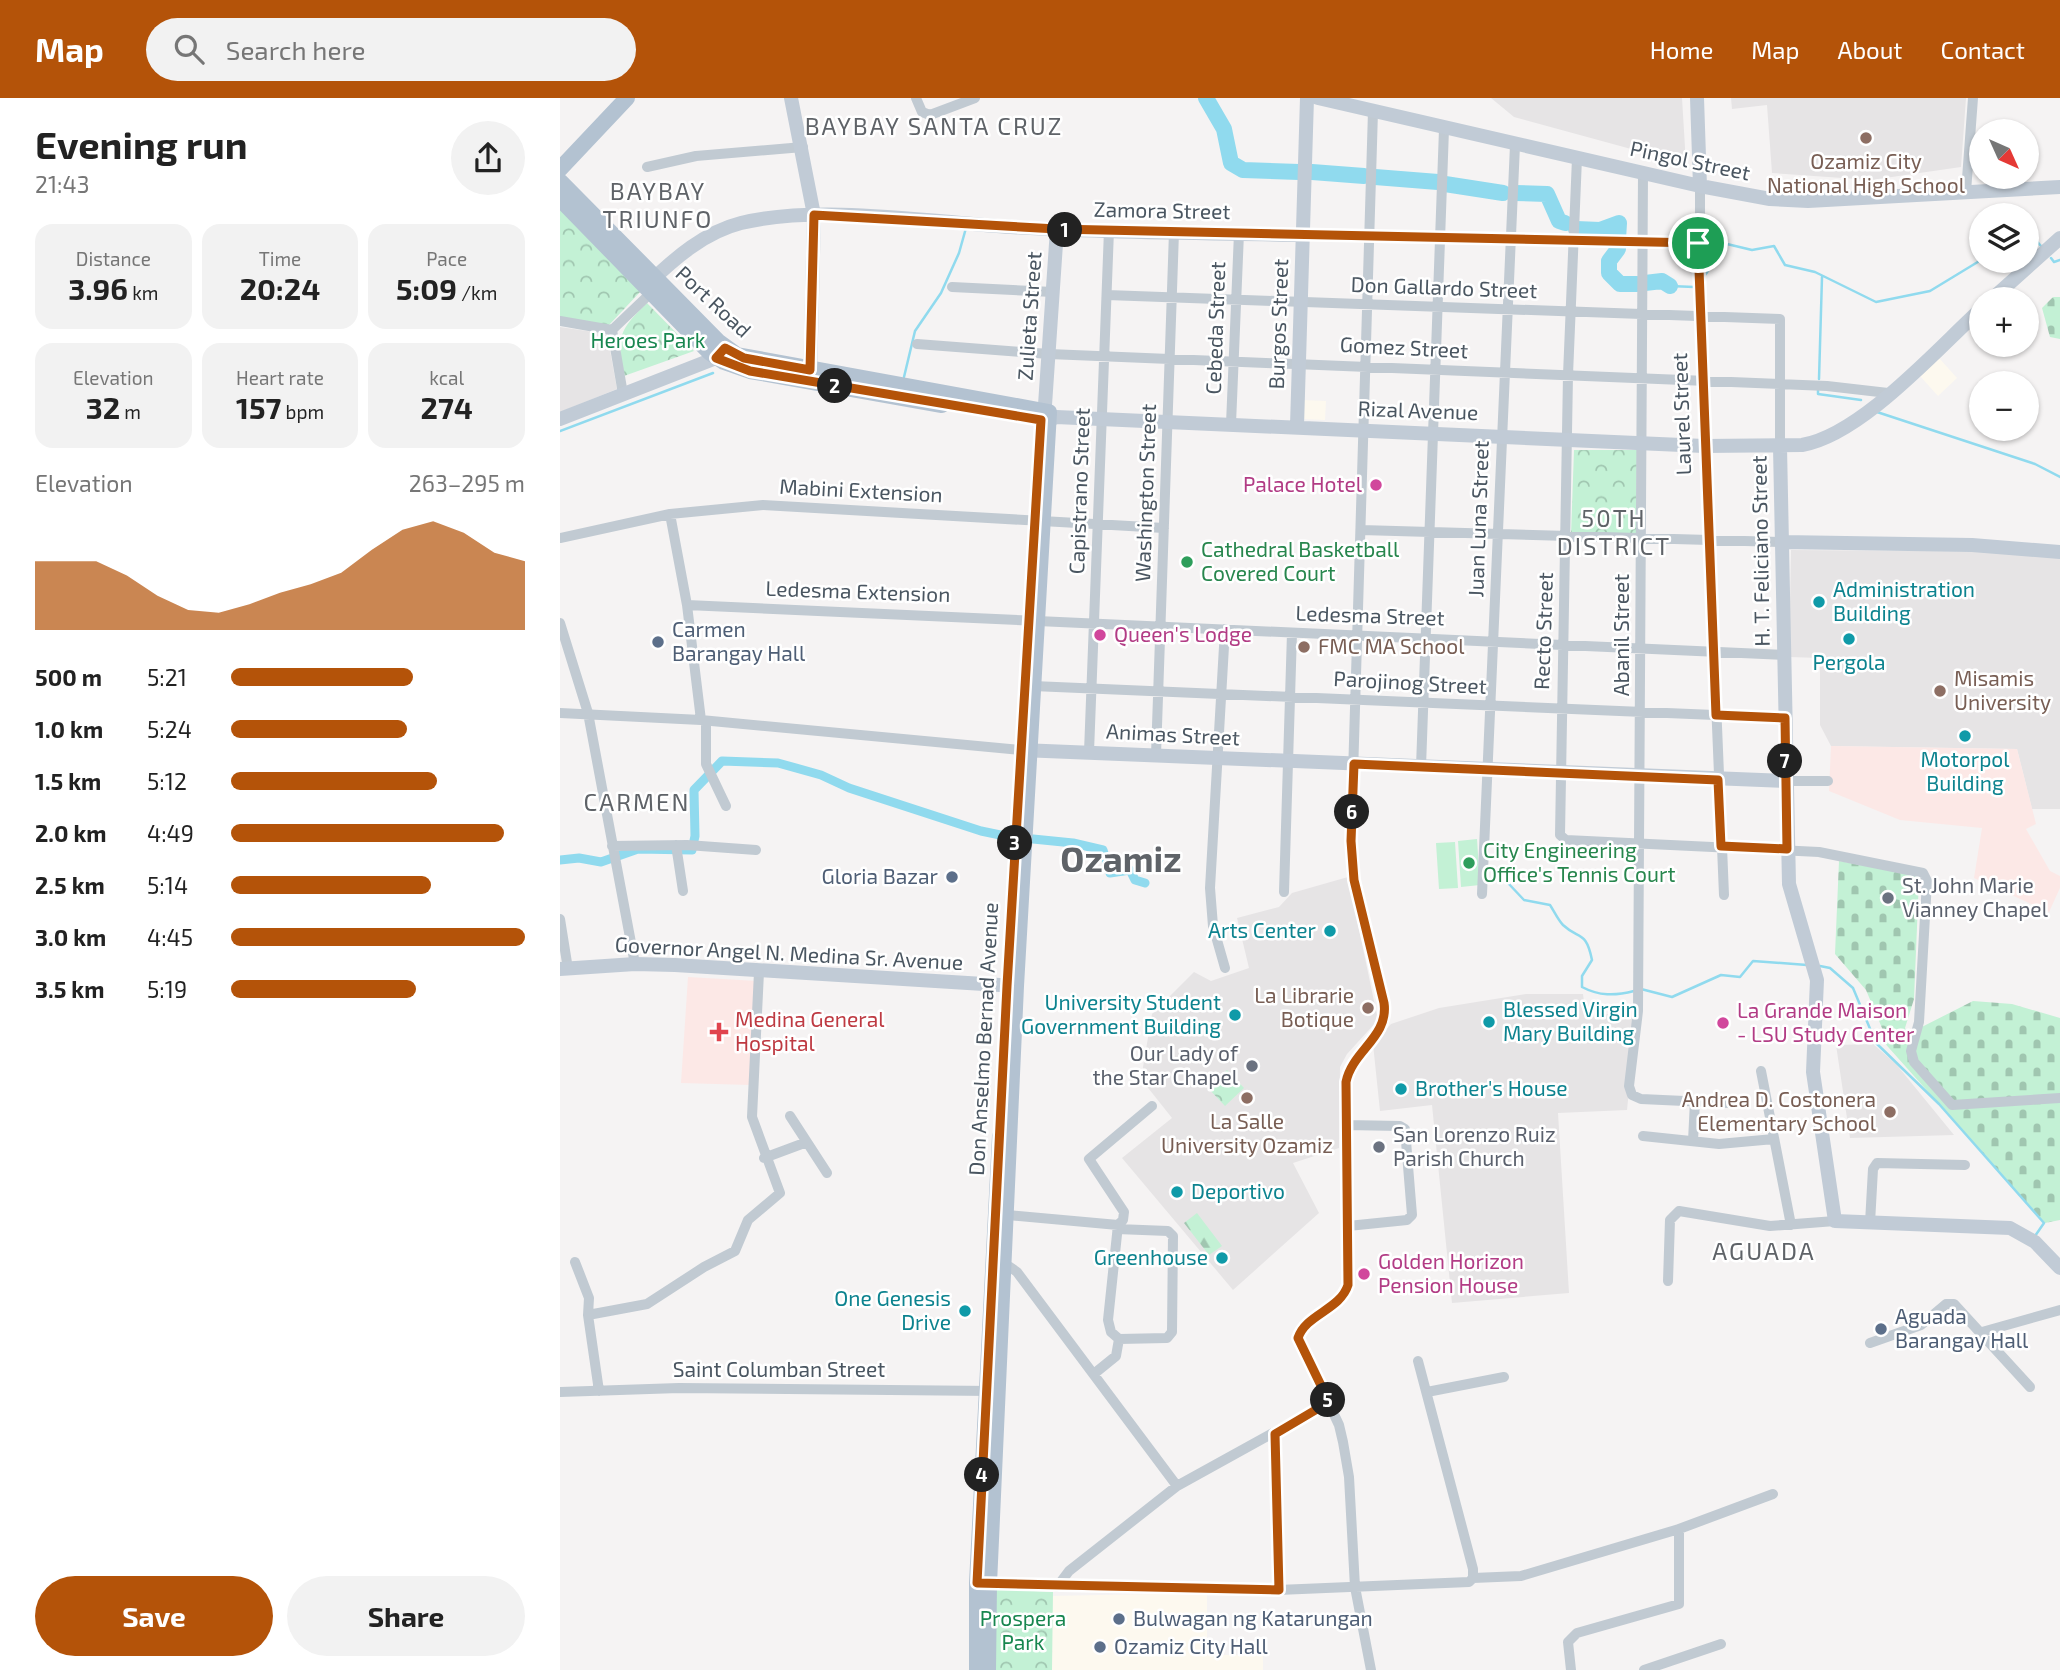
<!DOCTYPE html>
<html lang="en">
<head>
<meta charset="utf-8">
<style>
	body { margin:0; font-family:"Exo 2",sans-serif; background:#f2f2f2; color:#222; height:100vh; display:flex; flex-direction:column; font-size:26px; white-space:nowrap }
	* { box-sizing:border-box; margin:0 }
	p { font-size:23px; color:#767676 }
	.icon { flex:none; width:38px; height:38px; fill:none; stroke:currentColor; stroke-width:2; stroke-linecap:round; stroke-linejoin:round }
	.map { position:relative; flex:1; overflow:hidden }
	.panel { display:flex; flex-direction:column; background:#fff; width:560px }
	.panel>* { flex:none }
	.needle { width:46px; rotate:135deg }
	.tools { position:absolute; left:1409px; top:21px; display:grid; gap:14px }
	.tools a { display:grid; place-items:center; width:70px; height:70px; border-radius:50%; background:#fff; box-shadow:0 2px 5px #0004; font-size:35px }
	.pin { position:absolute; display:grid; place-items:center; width:60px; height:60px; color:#fff; margin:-30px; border:4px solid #fff; border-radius:50%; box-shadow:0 2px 7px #0007 }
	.km { position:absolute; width:35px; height:35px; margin:-18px; border-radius:50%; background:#222; color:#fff; font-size:19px; line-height:35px; text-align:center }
	.round { display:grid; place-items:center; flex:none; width:74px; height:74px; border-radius:37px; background:#f2f2f2 }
	.summary { display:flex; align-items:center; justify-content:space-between; height:119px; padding:0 35px }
	h1 { font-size:38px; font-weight:700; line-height:52px }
	.metrics { display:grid; grid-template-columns:repeat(3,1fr); gap:10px; height:119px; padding:7px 35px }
	.metrics div { display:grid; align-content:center; border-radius:18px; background:#f2f2f2; text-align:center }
	.metrics b { font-size:30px; font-weight:700 }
	.metrics small { font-size:19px; font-weight:400 }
	.metrics p { font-size:19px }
	.chart { height:196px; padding:14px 35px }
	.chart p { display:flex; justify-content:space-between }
	.chart svg { width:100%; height:126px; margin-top:7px; fill:#b45309; opacity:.7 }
	.primary-button { display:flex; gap:14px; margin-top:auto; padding:14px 35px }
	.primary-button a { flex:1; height:80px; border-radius:42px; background:#b45309; color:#fff; font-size:28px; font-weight:700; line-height:80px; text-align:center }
	.primary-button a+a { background:#f2f2f2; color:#222 }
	ul { padding:0 35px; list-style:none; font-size:23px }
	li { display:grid; grid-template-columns:112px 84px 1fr; align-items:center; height:52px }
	li i { height:18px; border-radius:9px; background:#b45309 }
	header { display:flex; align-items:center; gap:42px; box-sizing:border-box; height:98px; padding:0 35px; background:#b45309; color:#fff }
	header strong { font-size:33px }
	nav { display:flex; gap:38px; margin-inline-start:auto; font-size:24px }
	.search { width:490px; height:63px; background:#f2f2f2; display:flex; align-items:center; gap:18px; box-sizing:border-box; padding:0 24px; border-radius:38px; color:#767676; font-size:26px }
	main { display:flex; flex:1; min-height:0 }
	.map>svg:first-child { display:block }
</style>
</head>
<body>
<header>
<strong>Map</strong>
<div class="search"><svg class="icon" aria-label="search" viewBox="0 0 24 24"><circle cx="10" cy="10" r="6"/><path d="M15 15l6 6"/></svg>Search here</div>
<nav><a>Home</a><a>Map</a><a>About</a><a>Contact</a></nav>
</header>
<main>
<section class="panel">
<div class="summary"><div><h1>Evening run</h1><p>21:43</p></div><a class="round"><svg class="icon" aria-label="share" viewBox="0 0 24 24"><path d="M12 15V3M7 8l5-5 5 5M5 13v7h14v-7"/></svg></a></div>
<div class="metrics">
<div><p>Distance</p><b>3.96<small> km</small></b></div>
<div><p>Time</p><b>20:24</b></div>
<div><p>Pace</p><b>5:09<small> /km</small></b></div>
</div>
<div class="metrics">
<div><p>Elevation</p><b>32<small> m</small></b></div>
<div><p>Heart rate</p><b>157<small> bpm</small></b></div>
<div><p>kcal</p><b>274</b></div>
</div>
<div class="chart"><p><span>Elevation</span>263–295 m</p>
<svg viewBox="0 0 160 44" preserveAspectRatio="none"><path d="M0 44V20L10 20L20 20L30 25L40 32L50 37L60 38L70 35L80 31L90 28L100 24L110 16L120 9L130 6L140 10L150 17L160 20V44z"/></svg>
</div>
<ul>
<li><b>500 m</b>5:21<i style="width:62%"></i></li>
<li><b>1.0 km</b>5:24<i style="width:60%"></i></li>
<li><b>1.5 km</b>5:12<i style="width:70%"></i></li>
<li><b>2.0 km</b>4:49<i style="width:93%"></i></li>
<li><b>2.5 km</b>5:14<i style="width:68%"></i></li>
<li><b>3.0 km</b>4:45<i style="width:100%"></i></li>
<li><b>3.5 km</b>5:19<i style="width:63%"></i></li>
</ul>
<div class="primary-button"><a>Save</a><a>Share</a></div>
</section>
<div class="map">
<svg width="1500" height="1572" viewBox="0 0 1500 1572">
	<defs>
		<pattern id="forest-firs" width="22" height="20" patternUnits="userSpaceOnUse" patternTransform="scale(1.75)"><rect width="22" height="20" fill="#c3f1d5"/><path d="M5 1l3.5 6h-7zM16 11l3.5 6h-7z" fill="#a0c6b0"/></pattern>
		<pattern id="cemetery-stones" width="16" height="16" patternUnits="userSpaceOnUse" patternTransform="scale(1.75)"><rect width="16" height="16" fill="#c3f1d5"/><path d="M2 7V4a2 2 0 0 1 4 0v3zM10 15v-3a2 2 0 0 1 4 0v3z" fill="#a0c6b0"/></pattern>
		<pattern id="park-crowns" width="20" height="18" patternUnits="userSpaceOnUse" patternTransform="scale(1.75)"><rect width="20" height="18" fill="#c3f1d5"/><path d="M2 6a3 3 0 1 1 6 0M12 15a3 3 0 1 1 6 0" fill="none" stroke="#a0c6b0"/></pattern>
	</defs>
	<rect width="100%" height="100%" fill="#f5f3f3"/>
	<path fill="#fdf9ef" d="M1379,260L1397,280L1378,298L1360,278Z
		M743,302L766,303L765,322L742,321Z
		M647,1495V1557H703V1572H489L488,1498Z"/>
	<path fill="#e6e4e5" d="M931,0H1122L1126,66L954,19Z
		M1171,0H1406L1401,69L1311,82L1212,75L1207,7L1172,11Z
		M0,229L47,236L57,291L0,314Z
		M1231,452L1500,454V711H1472L1457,651L1271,648L1260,627V560L1229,559Z
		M788,779L818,922L787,956L780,969L779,1050L733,1065L759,1115L673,1192L562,1060L612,1020L581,981L592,916L634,874L651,883L689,870L677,820L719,809L732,795Z
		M966,896H1023L1026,920L1071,912L1074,943L1067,1012L998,1015L1009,1195L892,1205L872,1007L820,1013L813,946L831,926L879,910Z
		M1313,946L1336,966L1394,1037L1290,1040L1276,947Z"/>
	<path fill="#fce8e6" d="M1271,648L1457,651L1476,726L1466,731L1490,773L1500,778V790L1489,814L1414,780L1422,730L1340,722L1269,693Z
		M128,879L197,883L190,987L121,985Z"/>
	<path fill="url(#forest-firs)" d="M637,1115L662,1148L649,1157L624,1125Z"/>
	<path fill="url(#cemetery-stones)" d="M1493,199H1500V241L1490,239L1482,210Z
		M1279,763L1356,777L1359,781L1354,901L1345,930L1348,936L1413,903L1452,906L1500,920V1122L1485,1125L1321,941L1322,930L1306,892L1275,856Z"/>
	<path fill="url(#park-crowns)" d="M0,111L81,193L49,227L0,220Z
		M87,205L134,253L64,278C57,239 58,233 87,205Z
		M1014,352H1077L1076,436L1011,437Z
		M667,972L684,990L665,1008L648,990Z
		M434,1491L493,1494L492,1572H434Z"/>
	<path fill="#c3f1d5" d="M1023,404L1061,405L1060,425L1022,424Z
		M917,741L920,787L901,789L898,743Z
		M895,744L898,790L879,791L876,745Z"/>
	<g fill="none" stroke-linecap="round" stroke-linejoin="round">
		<path stroke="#90daee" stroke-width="2.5" d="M1466,139H1473L1481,148
			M1491,160L1494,164L1500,162
			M1145,177L1167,146L1192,152L1214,148L1225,167L1255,174L1316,204L1370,193L1421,162
			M1110,188L1134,189
			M344,279L355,233L381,195L399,155L406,130
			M1259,281L1262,179
			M1258,292V296L1301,302
			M1317,314L1475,366L1500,379
			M0,333L153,275
			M948,785L964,802L990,807C994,813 998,822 1003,827C1019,842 1026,832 1032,862L1022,878V889C1039,898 1055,898 1074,893
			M1260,868L1270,870L1293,890L1316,945L1379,1006L1484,1125L1475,1138
			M1081,891L1112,899L1161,877L1180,879L1193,863L1247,867"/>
		<path stroke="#90daee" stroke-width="9" d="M473,741L513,745L543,752L550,775L570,772L575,782L585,785
			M0,762L19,760L41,764L78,751L132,752L135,738L134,692L162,663L218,665L261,677L289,690L421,733L450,739"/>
		<path stroke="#90daee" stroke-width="16" d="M646,0L664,31L671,65L683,72L739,74
			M752,74L804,78
			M815,79L878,84
			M885,86L943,95
			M954,95L987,96L999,123L1005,125
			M1016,131L1040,132L1059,125L1058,141
			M1058,151L1049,163V175L1060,186H1077
			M1085,185L1102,183L1110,188"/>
		<path stroke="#c1cad2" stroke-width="10" d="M356,0L362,14L370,17L415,0
			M1017,60L1008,277L1000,737L1006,742L1259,754L1363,775L1367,783L1359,924L1351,953L1354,964L1392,1007L1500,1000
			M87,69L136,58L243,49
			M1083,76L1078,913L1069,988L1072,997L1081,1001L1168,1005
			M1140,88V218L1164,797
			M1406,94L1413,0
			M743,137L1138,145
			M392,189L493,194
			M547,197L1220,221V349
			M0,223L52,232
			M52,232L95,191
			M52,232L63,296
			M357,246L489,256L1267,288L1328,295
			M671,326L679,135
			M110,416L127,507L141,622
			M801,432L1222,444
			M0,440L110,416L203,407L604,430
			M127,507L1224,557
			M0,525L28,615L75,866
			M473,588L1225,620
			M0,615L141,622L461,652
			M146,623V666L166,708
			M529,654L549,132
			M596,657L614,134
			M861,669L884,31
			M1225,683H1268
			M116,747L123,793
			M52,748L127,747L196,752
			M724,794L732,535
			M922,796L955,47
			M0,821L8,871
			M665,870L653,828L650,790L665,531
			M1201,973L1231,1127
			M230,1018L267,1075
			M786,1027L840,1028L845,1031L852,1117L847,1122L788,1128
			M1083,1038L1159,1046L1214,1041
			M1133,1043L1135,1003
			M204,1060L247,1044
			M448,1117L558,1127L548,1222L551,1234L559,1241
			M1310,1125L1313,1071L1317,1065L1405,1067
			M558,1127L563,1122L564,1114L529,1061L592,1008
			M15,1164L29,1200L28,1217L39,1293
			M440,1168L450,1169L457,1174L617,1388
			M1108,1183L1110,1122L1119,1113L1210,1128L1275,1123
			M28,1217L87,1206L144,1169L175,1153L188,1122L220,1095L192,1019L199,874
			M1422,1234L1500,1212
			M1310,1245L1361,1227L1386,1206H1394L1470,1289
			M535,1275L556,1258L559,1241L607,1240L612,1234L613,1138L608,1133L557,1131
			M0,1294L119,1290L432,1293
			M867,1294L944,1279
			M715,1336L718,1492
			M913,1480L961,1478L1119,1431
			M423,1486L718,1492L909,1484L913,1480V1471L858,1263
			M497,1489L509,1473L617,1388L769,1304
			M811,1572L795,1489L789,1379L783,1344L779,1327L738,1240C746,1216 780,1212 788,1187L786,984C792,952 829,939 824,905L794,782L791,743L813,13
			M1011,1572L1008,1544L1017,1535L1119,1506V1431L1213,1396
			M1084,1572L1161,1546"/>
		<path stroke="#c1cbd6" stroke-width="14" d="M231,0L254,117L250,280
			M758,0L1140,88L1210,101L1248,103L1500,89
			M1137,0L1140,88
			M89,185C115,160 145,134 181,125C259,106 370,124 451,129C548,135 645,135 743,137
			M1432,201L1500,140
			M482,313L485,307L497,131
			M0,321L156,260L162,253
			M488,323L496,319L1144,348L1242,347C1301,337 1376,252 1421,211
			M737,328L747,0
			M1220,349L1229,786L1257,882L1253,974L1275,1123L1450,1130L1475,1144L1500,1170
			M1222,444L1412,447L1500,454
			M461,652L1225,683
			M0,871L75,866L115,867L456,888"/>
		<path stroke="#b3c2d1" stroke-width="16" d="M0,71L67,0
			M0,83L159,244L177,257L489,314L456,888L429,1486L428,1572
			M0,101L149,254L164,264L190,273L382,307
			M417,1572V1485L440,1038"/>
	</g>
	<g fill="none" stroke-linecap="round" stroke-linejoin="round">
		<g stroke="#fff" stroke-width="14">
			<path id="route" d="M254,117L497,131L1138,145L1156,617L1225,620L1227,751L1161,748L1158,682L794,666L791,743L794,782L824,905C829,939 792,953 786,984L788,1187C780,1212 746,1216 738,1240L769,1304L715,1336L719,1492L417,1485L447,888L481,322L190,273L156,260L165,250L184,260L250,272Z"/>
		</g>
		<use href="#route" stroke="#b45309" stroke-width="9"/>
	</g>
	<g fill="#8d6e63" stroke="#fff" stroke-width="2.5">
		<circle cx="1306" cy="40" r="7"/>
		<circle cx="744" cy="549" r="7"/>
		<circle cx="1380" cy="593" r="7"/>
		<circle cx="808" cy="910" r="7"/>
		<circle cx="687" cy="1000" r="7"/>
		<circle cx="1330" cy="1014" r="7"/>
	</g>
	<g fill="#d1479c" stroke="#fff" stroke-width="2.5">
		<circle cx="816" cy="387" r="7"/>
		<circle cx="540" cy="537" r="7"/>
		<circle cx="1163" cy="925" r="7"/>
		<circle cx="804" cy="1176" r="7"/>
	</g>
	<g fill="#2e9e5b" stroke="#fff" stroke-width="2.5">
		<circle cx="627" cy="464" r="7"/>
		<circle cx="909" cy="765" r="7"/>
	</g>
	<g fill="#0f9aa8" stroke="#fff" stroke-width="2.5">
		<circle cx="1259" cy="504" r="7"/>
		<circle cx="1289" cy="541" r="7"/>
		<circle cx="1405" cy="638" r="7"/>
		<circle cx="770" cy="833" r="7"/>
		<circle cx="675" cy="917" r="7"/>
		<circle cx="929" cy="924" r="7"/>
		<circle cx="841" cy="991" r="7"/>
		<circle cx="617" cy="1094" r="7"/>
		<circle cx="662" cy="1160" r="7"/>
		<circle cx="405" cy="1213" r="7"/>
	</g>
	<g fill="#5c6f8a" stroke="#fff" stroke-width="2.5">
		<circle cx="98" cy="544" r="7"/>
		<circle cx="392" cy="779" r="7"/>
		<circle cx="1321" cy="1231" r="7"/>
		<circle cx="559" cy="1521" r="7"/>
		<circle cx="540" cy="1549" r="7"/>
	</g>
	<g fill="#6b7280" stroke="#fff" stroke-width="2.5">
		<circle cx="1328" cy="800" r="7"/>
		<circle cx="692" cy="968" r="7"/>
		<circle cx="819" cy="1049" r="7"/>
	</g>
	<path fill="#e0444e" stroke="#fff" stroke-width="2.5" d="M155.5 923.5h7v7h7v7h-7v7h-7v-7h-7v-7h7z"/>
	<g text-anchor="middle" stroke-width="5" stroke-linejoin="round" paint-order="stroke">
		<g font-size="21" fill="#4a5661" stroke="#fff">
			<text transform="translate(1130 63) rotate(12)" y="7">Pingol Street</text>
			<text transform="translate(602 113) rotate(1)" y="7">Zamora Street</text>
			<text transform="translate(884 190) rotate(2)" y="7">Don Gallardo Street</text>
			<text transform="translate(153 204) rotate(43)" y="7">Port Road</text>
			<text transform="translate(470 218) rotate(-86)" y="7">Zulieta Street</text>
			<text transform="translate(719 226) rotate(-88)" y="7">Burgos Street</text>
			<text transform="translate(656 230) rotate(-88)" y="7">Cebeda Street</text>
			<text transform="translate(844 250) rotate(3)" y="7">Gomez Street</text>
			<text transform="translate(858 313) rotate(2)" y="7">Rizal Avenue</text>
			<text transform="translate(1122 316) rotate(-92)" y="7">Laurel Street</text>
			<text transform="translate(301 393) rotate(3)" y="7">Mabini Extension</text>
			<text transform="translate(520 393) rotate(-88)" y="7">Capistrano Street</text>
			<text transform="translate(586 395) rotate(-88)" y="7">Washington Street</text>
			<text transform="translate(919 421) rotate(-88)" y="7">Juan Luna Street</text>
			<text transform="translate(1201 453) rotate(-91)" y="7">H. T. Feliciano Street</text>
			<text transform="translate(298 494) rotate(2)" y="7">Ledesma Extension</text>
			<text transform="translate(810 518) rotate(2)" y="7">Ledesma Street</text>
			<text transform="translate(984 533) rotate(-88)" y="7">Recto Street</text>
			<text transform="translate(1062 537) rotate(-90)" y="7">Abanil Street</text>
			<text transform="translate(850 585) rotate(3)" y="7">Parojinog Street</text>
			<text transform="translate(613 637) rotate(3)" y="7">Animas Street</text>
			<text transform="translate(229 856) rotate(3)" y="7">Governor Angel N. Medina Sr. Avenue</text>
			<text transform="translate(424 941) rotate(-87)" y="7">Don Anselmo Bernad Avenue</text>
			<text x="219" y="1279">Saint Columban Street</text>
		</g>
		<g font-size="21" fill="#785e54" stroke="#fff">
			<text x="1306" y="71">Ozamiz City<tspan x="1306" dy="24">National High School</tspan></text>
			<text x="758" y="556" text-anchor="start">FMC MA School</text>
			<text x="1394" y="588" text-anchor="start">Misamis<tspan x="1394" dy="24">University</tspan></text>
			<text x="794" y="905" text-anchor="end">La Librarie<tspan x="794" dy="24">Botique</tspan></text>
			<text x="1316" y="1009" text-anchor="end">Andrea D. Costonera<tspan x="1316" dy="24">Elementary School</tspan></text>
			<text x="687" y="1031">La Salle<tspan x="687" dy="24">University Ozamiz</tspan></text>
		</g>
		<g font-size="21" fill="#17864f" stroke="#fff">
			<text x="88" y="250">Heroes Park</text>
			<text x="463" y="1528">Prospera<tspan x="463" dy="24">Park</tspan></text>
		</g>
		<g font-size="21" fill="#b23c85" stroke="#fff" text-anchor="start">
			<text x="802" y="394" text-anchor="end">Palace Hotel</text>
			<text x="554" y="544">Queen's Lodge</text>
			<text x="1177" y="920">La Grande Maison<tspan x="1177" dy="24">- LSU Study Center</tspan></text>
			<text x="818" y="1171">Golden Horizon<tspan x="818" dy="24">Pension House</tspan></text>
		</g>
		<g font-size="21" fill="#27864d" stroke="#fff" text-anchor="start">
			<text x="641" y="459">Cathedral Basketball<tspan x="641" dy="24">Covered Court</tspan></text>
			<text x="923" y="760">City Engineering<tspan x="923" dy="24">Office's Tennis Court</tspan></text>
		</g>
		<g font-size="21" fill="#0d838f" stroke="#fff" text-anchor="start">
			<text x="1273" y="499">Administration<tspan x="1273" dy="24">Building</tspan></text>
			<text x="1289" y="572" text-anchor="middle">Pergola</text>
			<text x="1405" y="669" text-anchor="middle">Motorpol<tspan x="1405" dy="24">Building</tspan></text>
			<text x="756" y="840" text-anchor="end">Arts Center</text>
			<text x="661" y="912" text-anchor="end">University Student<tspan x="661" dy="24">Government Building</tspan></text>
			<text x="943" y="919">Blessed Virgin<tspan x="943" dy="24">Mary Building</tspan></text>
			<text x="855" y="998">Brother's House</text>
			<text x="631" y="1101">Deportivo</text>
			<text x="648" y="1167" text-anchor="end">Greenhouse</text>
			<text x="391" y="1208" text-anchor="end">One Genesis<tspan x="391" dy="24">Drive</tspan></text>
		</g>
		<g font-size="21" fill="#4e5e75" stroke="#fff" text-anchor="start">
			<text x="112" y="539">Carmen<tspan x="112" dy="24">Barangay Hall</tspan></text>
			<text x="378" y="786" text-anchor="end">Gloria Bazar</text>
			<text x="1335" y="1226">Aguada<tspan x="1335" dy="24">Barangay Hall</tspan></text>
			<text x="573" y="1528">Bulwagan ng Katarungan</text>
			<text x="554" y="1556">Ozamiz City Hall</text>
		</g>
		<g font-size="21" fill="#5b616d" stroke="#fff" text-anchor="start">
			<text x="1342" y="795">St. John Marie<tspan x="1342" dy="24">Vianney Chapel</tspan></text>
			<text x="678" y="963" text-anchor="end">Our Lady of<tspan x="678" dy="24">the Star Chapel</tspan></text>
			<text x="833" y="1044">San Lorenzo Ruiz<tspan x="833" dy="24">Parish Church</tspan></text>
		</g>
		<g font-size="21" fill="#be3a42" stroke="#fff" text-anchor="start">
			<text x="175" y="929">Medina General<tspan x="175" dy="24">Hospital</tspan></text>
		</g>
		<g font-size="24" letter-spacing="2" fill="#5f6368" stroke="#fff">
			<text x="374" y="37">BAYBAY SANTA CRUZ</text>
			<text x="98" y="102">BAYBAY<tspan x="98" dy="28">TRIUNFO</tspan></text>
			<text x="1054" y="429">50TH<tspan x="1054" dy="28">DISTRICT</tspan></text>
			<text x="77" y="713">CARMEN</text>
			<text x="1204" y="1162">AGUADA</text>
		</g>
		<g font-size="35" font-weight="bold" fill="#5f6368" stroke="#fff">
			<text x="561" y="774">Ozamiz</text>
		</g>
	</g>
</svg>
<div class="tools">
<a><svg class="needle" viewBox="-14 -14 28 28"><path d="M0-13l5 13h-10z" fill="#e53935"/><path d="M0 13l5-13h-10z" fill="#767676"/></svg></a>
<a><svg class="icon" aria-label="layers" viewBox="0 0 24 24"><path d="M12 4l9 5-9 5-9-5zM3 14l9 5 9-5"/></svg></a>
<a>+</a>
<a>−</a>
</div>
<div class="pin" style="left:1138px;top:145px;background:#1e9e55"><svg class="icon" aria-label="arrive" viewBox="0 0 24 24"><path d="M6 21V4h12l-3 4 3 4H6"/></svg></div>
<b class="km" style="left:505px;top:132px">1</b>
<b class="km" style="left:275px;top:288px">2</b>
<b class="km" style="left:455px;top:745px">3</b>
<b class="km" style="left:422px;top:1377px">4</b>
<b class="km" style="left:768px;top:1302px">5</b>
<b class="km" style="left:792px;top:714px">6</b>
<b class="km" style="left:1225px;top:663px">7</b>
</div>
</main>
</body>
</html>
